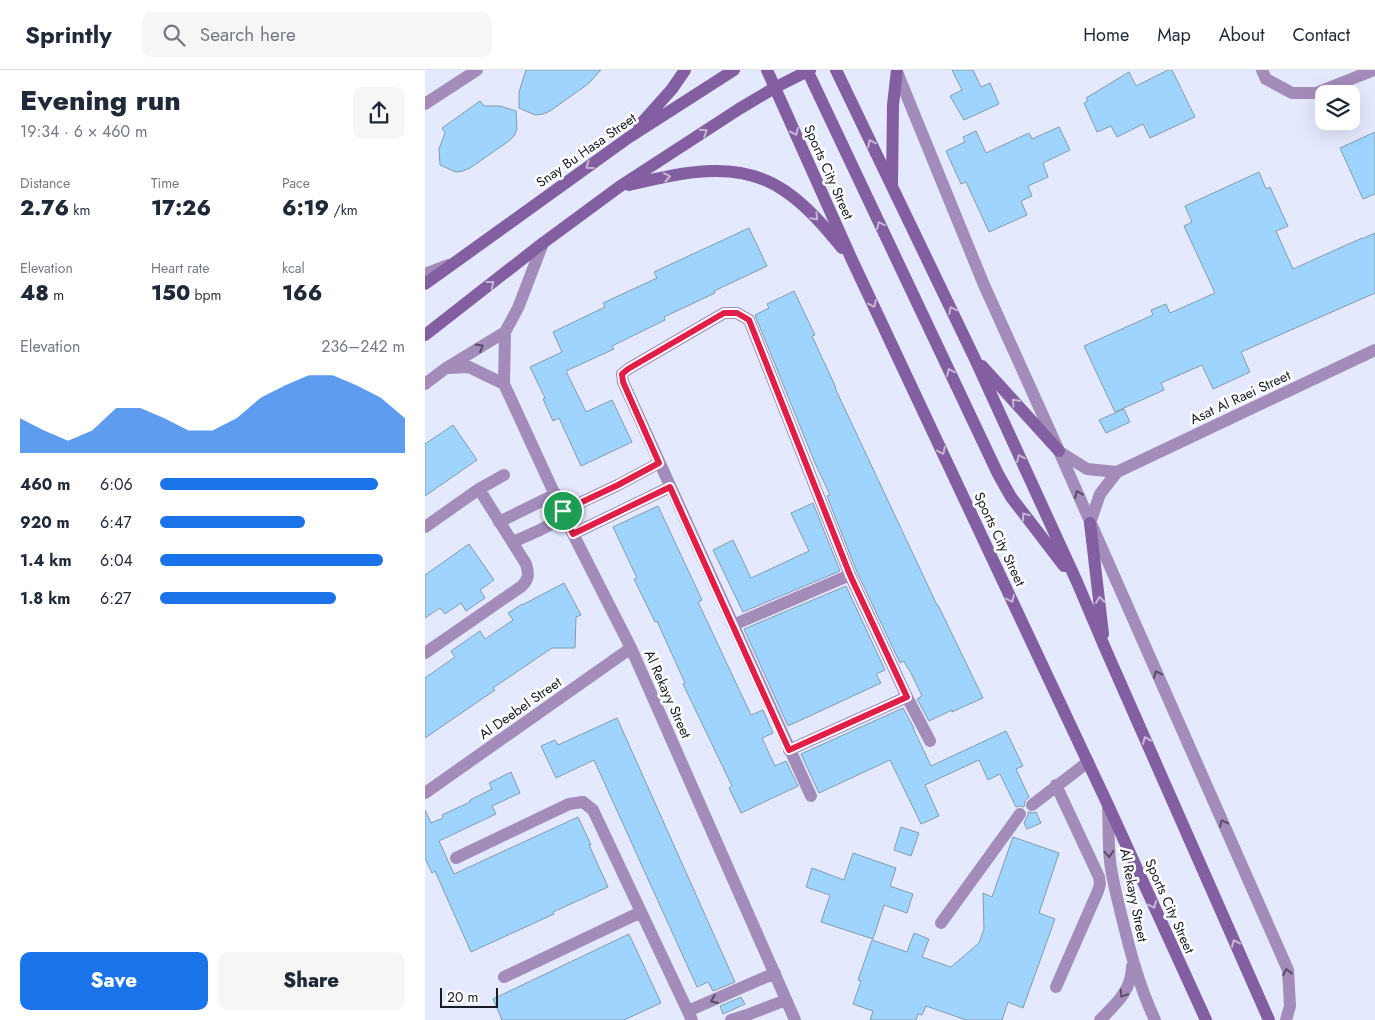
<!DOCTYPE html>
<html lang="en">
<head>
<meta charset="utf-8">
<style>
	body { margin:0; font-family:Jost,sans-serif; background:#f6f6f7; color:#1f2937; height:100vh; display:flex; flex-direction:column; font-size:19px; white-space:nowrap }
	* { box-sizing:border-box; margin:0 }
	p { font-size:16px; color:#747a83 }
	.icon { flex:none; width:28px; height:28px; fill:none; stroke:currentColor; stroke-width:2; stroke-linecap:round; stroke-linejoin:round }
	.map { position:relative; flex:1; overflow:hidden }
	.side { display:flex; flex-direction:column; background:#fff; width:425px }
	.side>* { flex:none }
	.tools { position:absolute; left:890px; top:15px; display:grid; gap:10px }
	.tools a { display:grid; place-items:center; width:45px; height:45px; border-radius:10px; background:#fff; box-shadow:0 5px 20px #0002; font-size:25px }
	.scale { position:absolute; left:15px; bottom:12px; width:58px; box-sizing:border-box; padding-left:5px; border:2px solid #191b24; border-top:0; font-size:14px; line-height:18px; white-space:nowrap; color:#191b24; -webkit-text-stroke:4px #fff; paint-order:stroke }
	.pin { position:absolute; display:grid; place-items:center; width:42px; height:42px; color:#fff; margin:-21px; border:2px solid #fff; border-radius:50%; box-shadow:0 1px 5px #0007 }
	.round { display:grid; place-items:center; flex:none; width:52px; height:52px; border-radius:10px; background:#f6f6f7 }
	.overview { display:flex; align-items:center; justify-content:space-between; height:85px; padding:0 20px }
	h1 { font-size:28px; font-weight:800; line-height:38px }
	.figures { display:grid; grid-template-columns:repeat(3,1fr); gap:8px; height:85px; padding:5px 20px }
	.figures div { display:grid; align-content:center }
	.figures b { font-size:21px; font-weight:800 }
	.figures small { font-size:14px; font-weight:400 }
	.figures p { font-size:14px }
	.chart { height:140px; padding:10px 20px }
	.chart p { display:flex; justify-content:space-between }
	.chart svg { width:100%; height:90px; margin-top:5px; fill:#1a73e8; opacity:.7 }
	.primary-button { display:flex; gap:10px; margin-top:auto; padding:10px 20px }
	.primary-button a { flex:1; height:58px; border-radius:10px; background:#1a73e8; color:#fff; font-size:20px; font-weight:800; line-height:58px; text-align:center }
	.primary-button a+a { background:#f6f6f7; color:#1f2937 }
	ul { padding:0 20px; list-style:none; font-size:16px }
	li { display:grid; grid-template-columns:80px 60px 1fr; align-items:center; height:38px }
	li i { height:12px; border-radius:6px; background:#1a73e8 }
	header { display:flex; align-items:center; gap:30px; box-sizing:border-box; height:70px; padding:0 25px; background:#fff; border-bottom:1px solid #e0e1e3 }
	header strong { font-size:24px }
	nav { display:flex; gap:28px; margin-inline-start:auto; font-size:18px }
	.search { width:350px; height:45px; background:#f6f6f7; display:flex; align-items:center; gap:12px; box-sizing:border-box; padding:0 18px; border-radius:10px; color:#747a83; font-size:19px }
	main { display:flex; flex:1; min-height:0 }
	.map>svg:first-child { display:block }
</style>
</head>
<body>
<header>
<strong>Sprintly</strong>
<div class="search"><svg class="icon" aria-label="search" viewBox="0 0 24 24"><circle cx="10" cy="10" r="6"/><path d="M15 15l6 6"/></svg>Search here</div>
<nav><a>Home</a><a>Map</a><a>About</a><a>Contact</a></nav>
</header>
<main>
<section class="side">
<div class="overview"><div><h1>Evening run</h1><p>19:34 · 6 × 460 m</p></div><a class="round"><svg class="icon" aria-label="share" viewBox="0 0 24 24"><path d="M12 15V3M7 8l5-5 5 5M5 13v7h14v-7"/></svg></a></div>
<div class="figures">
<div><p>Distance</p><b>2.76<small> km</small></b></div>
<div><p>Time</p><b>17:26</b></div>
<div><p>Pace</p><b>6:19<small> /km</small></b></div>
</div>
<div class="figures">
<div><p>Elevation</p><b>48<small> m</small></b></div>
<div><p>Heart rate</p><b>150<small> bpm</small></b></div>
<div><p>kcal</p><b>166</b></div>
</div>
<div class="chart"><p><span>Elevation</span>236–242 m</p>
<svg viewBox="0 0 160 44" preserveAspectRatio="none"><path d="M0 44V27L10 33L20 38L30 33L40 22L50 22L60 27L70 33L80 33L90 27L100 17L110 11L120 6L130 6L140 11L150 17L160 27V44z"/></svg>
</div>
<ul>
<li><b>460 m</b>6:06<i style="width:89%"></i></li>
<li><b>920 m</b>6:47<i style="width:59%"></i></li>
<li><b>1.4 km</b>6:04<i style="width:91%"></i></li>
<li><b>1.8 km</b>6:27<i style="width:72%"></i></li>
</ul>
<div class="primary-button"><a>Save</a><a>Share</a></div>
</section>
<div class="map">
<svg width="950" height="950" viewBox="0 0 950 950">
	<rect width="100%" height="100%" fill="#e4e9fe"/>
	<path fill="#9ed4fd" stroke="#849bac" d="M101,0H176L163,14L125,41L118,44L110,45L94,38V22Z
		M527,0H548L556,17L565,13L574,34L539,50L525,26L537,20Z
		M743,0H747L770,47L725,68L718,54L692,67L686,56L672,62L659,33L663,31L661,28L704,2L711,16Z
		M55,31L59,36H75L91,41L92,59L89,66L84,71L45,98L38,101L31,102L15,95L14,79L20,63L17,58Z
		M634,57L645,80L618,93L623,107L603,116L607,126L596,131L602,145L564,162L541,112L536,114L521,81L540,72L538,67L551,61L561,83L604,63L607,69Z
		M950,62V124L938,129L915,78Z
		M834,102L841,119L845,117L863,156L851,161L868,199L937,168V169L950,163V223L816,282L825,302L788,319L777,295L736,313L739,320L690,342L659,276L728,245L726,240L741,234L745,243L790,223L759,156L767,152L760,136Z
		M324,158L342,196L289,221L290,223L239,247L240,250L187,276L189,279L141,301L161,342L187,330L207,372L156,396L134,348L128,351L118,329L120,328L105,297L137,282L128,262L180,237L178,233L232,208L229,202Z
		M369,221L390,265L387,266L411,318H410L512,535H513L558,628L527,642V640L504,651L492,629L497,626L484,599H483L479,591L475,593L432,502L402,426L405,425L390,393L330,245L344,238L342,234Z
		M699,339L705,352L681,363L674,350Z
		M28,355L52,390L0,426V374Z
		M388,433L415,501L318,542L288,480L308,470L326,508L384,481L366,443Z
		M233,436L277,530L273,532L326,645L338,640L348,663L337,668L350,696L361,691L373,716L316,743L304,718L307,716L258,614L260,613L232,551L230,552L209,509L212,508L188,457Z
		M44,474L69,510L55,520L60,528L41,541L36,533L20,544L15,538L0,548V505Z
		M139,513L156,545L151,547L150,578H127L68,618L70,620L0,668V608L30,587L26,581L55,561L60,569L88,550L83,543L97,534V535Z
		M421,516L460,600L451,604L456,613L363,656L319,559Z
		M478,638L489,658H488L506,696L581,661L598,696L591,699L604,727L600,731L599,737L595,736L591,737L575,704L563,710L554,690L500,715L514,746L496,754L465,690L394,723L376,684Z
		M192,648L310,912L288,921L283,912L272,917L169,690L131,708L116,676L130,670L133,675Z
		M86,702L95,723L67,736L71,744L14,771L29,804L153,747L166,775H164L183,817L128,842L129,844L46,882L10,801L7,803L0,788V740L6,753L18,748L17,745L45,732V730L67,719L64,713Z
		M603,742L608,743L611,742L616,753L602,759L599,753L603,745Z
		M476,757L494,763L486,786L469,780Z
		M588,767L634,783L614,843L630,849L598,938L583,932L577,950H541L501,936L497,945L493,944L491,950H445L448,941L428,934L436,911L433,910L447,870L482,882L489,863L504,869L497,887L526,897L554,873L559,859L558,823L567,827Z
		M428,783L471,798L465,816L488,824L482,843L459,835L448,869L396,852L405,825L381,817L387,798L419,810Z
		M204,864L236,933L199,950H77L68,929Z
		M316,927L320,934L298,944L295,936Z"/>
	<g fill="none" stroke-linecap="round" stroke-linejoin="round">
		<path stroke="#a48cba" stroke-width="12" d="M837,0L841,9L867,23H891L949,0
			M472,2L559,215L634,381L863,900L865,936L861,950
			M0,34L52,0
			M0,204L23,195
			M80,262L79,314L148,464L206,578L370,950
			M23,298L44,297L79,314
			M0,314L21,298L80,262L93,238L118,173
			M635,382L662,399L692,402
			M54,419L79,405
			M138,441L193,415L234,393
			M74,452L131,424
			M665,453L675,424L692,402L950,280
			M0,457L54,419L101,494C104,504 104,509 97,516L0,583
			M148,464L245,417
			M88,472L115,460L141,446
			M425,505L482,627L505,671
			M308,555L425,505L324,250L312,243H299L203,299L197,304L198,312L386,726
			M364,680L482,627
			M631,715L674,807L675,814L673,821L631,917
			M0,723L206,578
			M607,735L663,692
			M683,738C684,755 683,773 685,791C687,809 692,827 696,844C705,881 714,916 730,950
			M31,788L144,734L158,732L168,740L267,950
			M516,853L595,744
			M79,907L216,842
			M263,941L350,903
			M306,950L322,945L361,930
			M675,950C691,934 707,920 707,896"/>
		<path stroke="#835ea1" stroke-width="12" d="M342,0L427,190L683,735L781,950
			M382,0L573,404L586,427L639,496
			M411,0L549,287L652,512L680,578L844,950
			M214,56L247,19L260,0
			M467,114L468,35L472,0
			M204,115C255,103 313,88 360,121C382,136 400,157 417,178
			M0,214L203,68L309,0
			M0,265L118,173L194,117L314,39L351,17L385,0
			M557,296L634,381
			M665,453L678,564"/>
	</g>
	<defs><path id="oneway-chevron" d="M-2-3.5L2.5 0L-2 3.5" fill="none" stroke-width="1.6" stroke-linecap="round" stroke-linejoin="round" transform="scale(1.25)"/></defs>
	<g stroke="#c7b7d5">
		<use href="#oneway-chevron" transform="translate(279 62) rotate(-33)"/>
		<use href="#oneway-chevron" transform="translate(370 62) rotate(66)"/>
		<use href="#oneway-chevron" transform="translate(446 73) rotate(-116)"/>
		<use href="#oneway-chevron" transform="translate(164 96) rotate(144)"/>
		<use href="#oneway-chevron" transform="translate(242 107) rotate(-11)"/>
		<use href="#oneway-chevron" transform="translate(390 147) rotate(46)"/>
		<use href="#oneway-chevron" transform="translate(455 155) rotate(-115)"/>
		<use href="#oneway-chevron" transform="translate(66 214) rotate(-38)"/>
		<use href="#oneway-chevron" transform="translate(448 234) rotate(65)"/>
		<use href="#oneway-chevron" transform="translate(527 240) rotate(-116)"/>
		<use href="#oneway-chevron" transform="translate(525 302) rotate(-115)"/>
		<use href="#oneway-chevron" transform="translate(590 332) rotate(-132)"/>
		<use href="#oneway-chevron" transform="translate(517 381) rotate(65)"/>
		<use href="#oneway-chevron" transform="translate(595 388) rotate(-115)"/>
		<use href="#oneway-chevron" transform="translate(600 446) rotate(-127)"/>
		<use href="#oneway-chevron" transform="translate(586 529) rotate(65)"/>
		<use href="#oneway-chevron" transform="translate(675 530) rotate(-96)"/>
		<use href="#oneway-chevron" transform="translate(721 670) rotate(-114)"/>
		<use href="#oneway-chevron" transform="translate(728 835) rotate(66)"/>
		<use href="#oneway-chevron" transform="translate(810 873) rotate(-114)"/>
	</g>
	<g stroke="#584e68">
		<use href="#oneway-chevron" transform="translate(55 277) rotate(-31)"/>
		<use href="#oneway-chevron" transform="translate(653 424) rotate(-113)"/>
		<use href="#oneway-chevron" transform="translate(732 604) rotate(-114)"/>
		<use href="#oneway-chevron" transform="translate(798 753) rotate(-114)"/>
		<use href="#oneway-chevron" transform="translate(684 784) rotate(85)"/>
		<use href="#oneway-chevron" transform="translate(862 902) rotate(-101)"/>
		<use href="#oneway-chevron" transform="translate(698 924) rotate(123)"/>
		<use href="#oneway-chevron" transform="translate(289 930) rotate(157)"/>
	</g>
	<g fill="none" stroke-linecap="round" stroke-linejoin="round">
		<g stroke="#fff" stroke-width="10">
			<path id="route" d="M299,243H312L324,250L425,505L482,627L364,680L245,417L148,464L138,441L193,415L234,393L198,312L197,304L203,299Z"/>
		</g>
		<use href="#route" stroke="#e11d48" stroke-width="6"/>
	</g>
	<g text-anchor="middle" stroke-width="5" stroke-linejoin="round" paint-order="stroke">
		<g font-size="14" fill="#191b24" stroke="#fff">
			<text transform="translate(161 80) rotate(-35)" y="5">Snay Bu Hasa Street</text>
			<text transform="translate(404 102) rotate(66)" y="5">Sports City Street</text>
			<text transform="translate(815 327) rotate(-25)" y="5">Asat Al Raei Street</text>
			<text transform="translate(575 469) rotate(65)" y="5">Sports City Street</text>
			<text transform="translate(243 624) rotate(66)" y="5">Al Rekayy Street</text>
			<text transform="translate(95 638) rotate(-35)" y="5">Al Deebel Street</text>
			<text transform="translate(709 825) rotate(79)" y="5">Al Rekayy Street</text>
			<text transform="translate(745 836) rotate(66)" y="5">Sports City Street</text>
		</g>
	</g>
</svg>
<div class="tools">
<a><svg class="icon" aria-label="layers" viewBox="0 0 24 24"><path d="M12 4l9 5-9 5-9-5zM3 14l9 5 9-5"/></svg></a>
</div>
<div class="scale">20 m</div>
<div class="pin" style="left:138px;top:441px;background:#1e9e55"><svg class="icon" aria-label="arrive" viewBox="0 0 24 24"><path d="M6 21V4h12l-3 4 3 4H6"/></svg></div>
</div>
</main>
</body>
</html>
